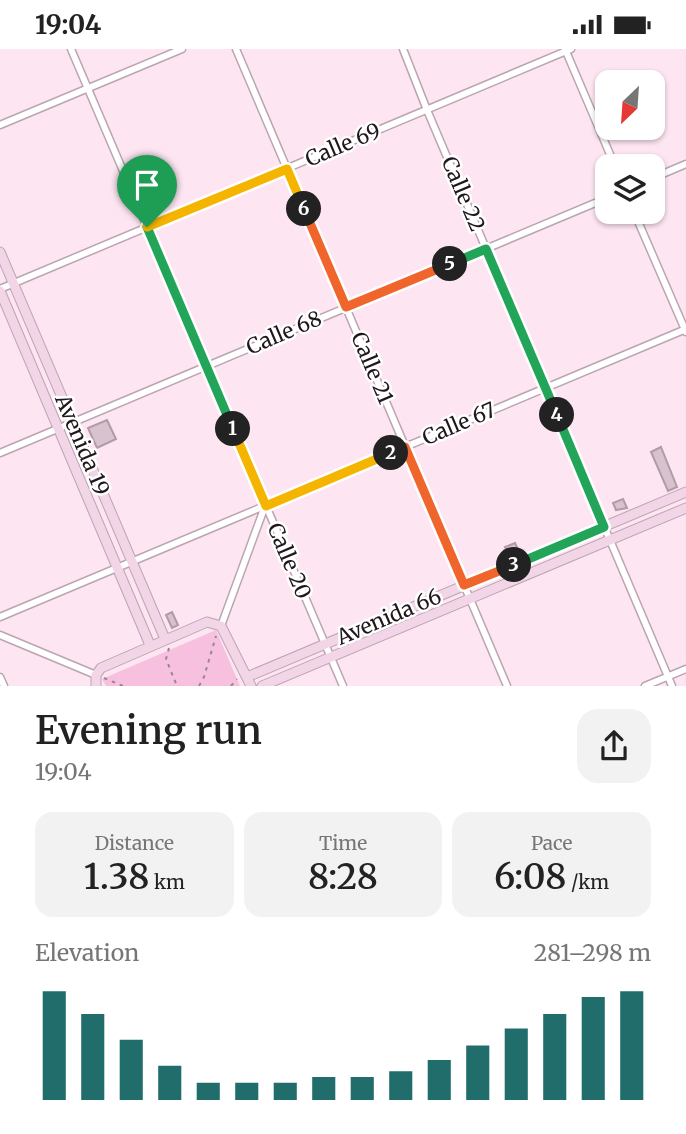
<!DOCTYPE html>
<html lang="en">
<head>
<meta charset="utf-8">
<style>
	body { margin:0; font-family:Merriweather,serif; background:#f2f2f2; color:#222; height:100vh; display:flex; flex-direction:column; font-size:26px; white-space:nowrap }
	* { box-sizing:border-box; margin:0 }
	p { font-size:23px; color:#767676 }
	.icon { flex:none; width:38px; height:38px; fill:none; stroke:currentColor; stroke-width:2; stroke-linecap:round; stroke-linejoin:round }
	.map { position:relative; height:637px; overflow:hidden }
	.panel { display:flex; flex-direction:column; background:#fff; flex:1 }
	.panel>* { flex:none }
	.needle { width:46px; rotate:205deg }
	.tools { position:absolute; left:595px; top:21px; display:grid; gap:14px }
	.tools a { display:grid; place-items:center; width:70px; height:70px; border-radius:14px; background:#fff; box-shadow:0 2px 5px #0004; font-size:35px }
	.pin { position:absolute; display:grid; place-items:center; width:60px; height:60px; color:#fff; margin:-72px -30px; border-radius:50% 50% 50% 0; rotate:-45deg; box-shadow:0 0 7px #0007 }
	.pin .icon { rotate:45deg }
	.km { position:absolute; width:35px; height:35px; margin:-18px; border-radius:50%; background:#222; color:#fff; font-size:19px; line-height:35px; text-align:center }
	.round { display:grid; place-items:center; flex:none; width:74px; height:74px; border-radius:21px; background:#f2f2f2 }
	.head { display:flex; align-items:center; justify-content:space-between; height:119px; padding:0 35px }
	h1 { font-size:38px; font-weight:600; line-height:52px }
	.stats { display:grid; grid-template-columns:repeat(3,1fr); gap:10px; height:119px; padding:7px 35px }
	.stats div { display:grid; align-content:center; border-radius:18px; background:#f2f2f2; text-align:center }
	.stats b { font-size:35px; font-weight:600 }
	.stats small { font-size:19px; font-weight:400 }
	.stats p { font-size:19px }
	.chart { height:196px; padding:14px 35px }
	.chart p { display:flex; justify-content:space-between }
	.chart svg { width:100%; height:126px; margin-top:7px; stroke:#216d6c; stroke-width:6 }
	.status { display:flex; justify-content:space-between; align-items:center; height:49px; padding:0 35px; background:#fff; direction:ltr }
	.status svg { height:19px; fill:currentColor }
	.map>svg:first-child { display:block }
</style>
</head>
<body>
<div class="status"><b>19:04</b><svg viewBox="0 0 49 12"><path d="M0 12V9h3v3zM5 12V6h3v6zM10 12V3h3v9zM15 12V0h3v12zM26 1h20v11H26zM47 4h2v5h-2z"/></svg></div>
<div class="map">
<svg width="686" height="637" viewBox="0 0 686 637">
	<rect width="100%" height="100%" fill="#fde5f2"/>
	<path fill="#f7c0df" d="M216,581L240,637H106L102,630Z"/>
	<path fill="#d9c2cf" stroke="#b19ba6" stroke-width="2" d="M107,371L116,390L97,399L88,379Z
		M661,398L677,438L668,442L651,403Z
		M623,450L627,459L616,461L613,454Z
		M515,494L520,505L510,510L505,498Z
		M172,563L178,576L172,579L166,566Z"/>
	<g fill="none" stroke-linecap="round" stroke-linejoin="round">
		<g stroke="#bba5b1" stroke-width="9">
			<path id="minor" d="M71,0L343,637
				M236,0L507,637
				M403,0L427,61L672,637
				M565,0L615,117
				M0,76L182,0
				M653,129L686,115
				M634,163L686,283
				M0,240L571,0
				M0,404L607,149
				M0,568L686,280
				M221,577L265,457
				M0,586L96,626
				M0,628L4,637
				M645,637L686,620"/>
		</g>
		<g stroke="#bba5b1" stroke-width="11">
			<path id="secondary" d="M0,203L165,590
				M0,242L150,596
				M247,628L686,443
				M96,637V626L101,619L207,573L221,577L251,637
				M262,637L686,459"/>
		</g>
		<path stroke="#97868f" stroke-width="2" stroke-dasharray="3.5 5" stroke-linecap="butt" d="M169,599L166,610L177,637
			M104,629L123,637
			M199,637L204,628L216,587
			M231,637L237,630"/>
		<use href="#minor" stroke="#fff" stroke-width="6"/>
		<use href="#secondary" stroke="#f2d6e7" stroke-width="9"/>
	</g>
	<g fill="none" stroke-linecap="round" stroke-linejoin="round">
		<g stroke="#fff" stroke-width="14">
			<path id="split-1" d="M147,178L233,380"/>
		</g>
		<g stroke="#fff" stroke-width="14">
			<path id="split-2" d="M233,380L266,457L391,404"/>
		</g>
		<g stroke="#fff" stroke-width="14">
			<path id="split-3" d="M391,404L405,398L464,536L514,516"/>
		</g>
		<g stroke="#fff" stroke-width="14">
			<path id="split-4" d="M514,516L604,478L557,366"/>
		</g>
		<g stroke="#fff" stroke-width="14">
			<path id="split-5" d="M450,215L486,200L557,366"/>
		</g>
		<g stroke="#fff" stroke-width="14">
			<path id="split-6" d="M304,160L346,258L450,215"/>
		</g>
		<g stroke="#fff" stroke-width="14">
			<path id="split-7" d="M147,178L287,120L304,160"/>
		</g>
		<use href="#split-1" stroke="#22a559" stroke-width="9"/>
		<use href="#split-2" stroke="#f5b400" stroke-width="9"/>
		<use href="#split-3" stroke="#f0652b" stroke-width="9"/>
		<use href="#split-4" stroke="#22a559" stroke-width="9"/>
		<use href="#split-5" stroke="#22a559" stroke-width="9"/>
		<use href="#split-6" stroke="#f0652b" stroke-width="9"/>
		<use href="#split-7" stroke="#f5b400" stroke-width="9"/>
	</g>
	<g text-anchor="middle" stroke-width="5" stroke-linejoin="round" paint-order="stroke">
		<g font-size="21" fill="#1f171b" stroke="#fff">
			<text transform="translate(343 96) rotate(-23)" y="7">Calle 69</text>
			<text transform="translate(463 145) rotate(67)" y="7">Calle 22</text>
			<text transform="translate(284 284) rotate(-23)" y="7">Calle 68</text>
			<text transform="translate(372 319) rotate(67)" y="7">Calle 21</text>
			<text transform="translate(459 375) rotate(-23)" y="7">Calle 67</text>
			<text transform="translate(82 396) rotate(67)" y="7">Avenida 19</text>
			<text transform="translate(289 512) rotate(67)" y="7">Calle 20</text>
			<text transform="translate(389 568) rotate(-23)" y="7">Avenida 66</text>
		</g>
	</g>
</svg>
<div class="tools">
<a><svg class="needle" viewBox="-14 -14 28 28"><path d="M0-13l5 13h-10z" fill="#e53935"/><path d="M0 13l5-13h-10z" fill="#767676"/></svg></a>
<a><svg class="icon" aria-label="layers" viewBox="0 0 24 24"><path d="M12 4l9 5-9 5-9-5zM3 14l9 5 9-5"/></svg></a>
</div>
<div class="pin" style="left:147px;top:178px;background:#1e9e55"><svg class="icon" aria-label="arrive" viewBox="0 0 24 24"><path d="M6 21V4h12l-3 4 3 4H6"/></svg></div>
<b class="km" style="left:233px;top:380px">1</b>
<b class="km" style="left:391px;top:404px">2</b>
<b class="km" style="left:514px;top:516px">3</b>
<b class="km" style="left:557px;top:366px">4</b>
<b class="km" style="left:450px;top:215px">5</b>
<b class="km" style="left:304px;top:160px">6</b>
</div>
<section class="panel">
<div class="head"><div><h1>Evening run</h1><p>19:04</p></div><a class="round"><svg class="icon" aria-label="share" viewBox="0 0 24 24"><path d="M12 15V3M7 8l5-5 5 5M5 13v7h14v-7"/></svg></a></div>
<div class="stats">
<div><p>Distance</p><b>1.38<small> km</small></b></div>
<div><p>Time</p><b>8:28</b></div>
<div><p>Pace</p><b>6:08<small> /km</small></b></div>
</div>
<div class="chart"><p><span>Elevation</span>281–298 m</p>
<svg viewBox="0 0 160 44" preserveAspectRatio="none"><path d="M5 44V6M15 44V14M25 44V23M35 44V32M45 44V38M55 44V38M65 44V38M75 44V36M85 44V36M95 44V34M105 44V30M115 44V25M125 44V19M135 44V14M145 44V8M155 44V6"/></svg>
</div>
</section>
</body>
</html>
